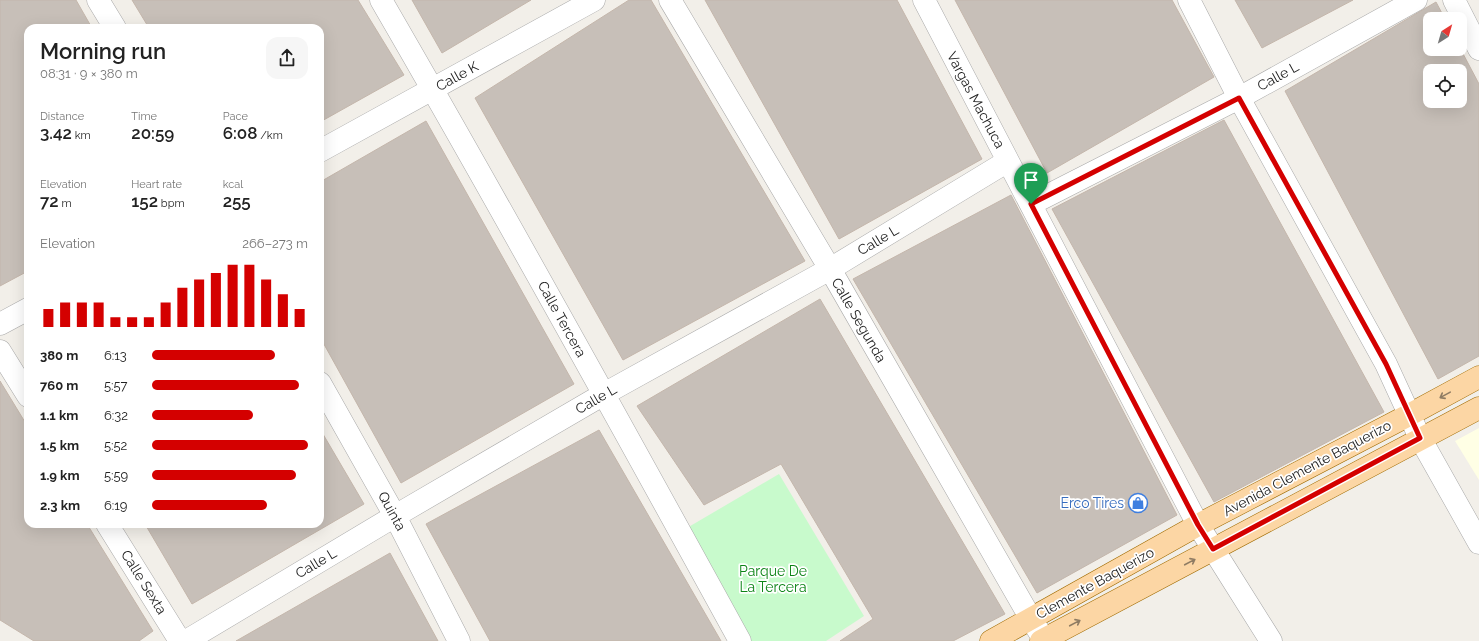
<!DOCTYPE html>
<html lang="en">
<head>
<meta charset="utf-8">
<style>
	body { margin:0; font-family:Raleway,sans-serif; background:#f6f6f6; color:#222; height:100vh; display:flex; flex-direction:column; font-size:15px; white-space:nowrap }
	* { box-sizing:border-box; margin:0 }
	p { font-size:13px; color:#767676 }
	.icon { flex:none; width:22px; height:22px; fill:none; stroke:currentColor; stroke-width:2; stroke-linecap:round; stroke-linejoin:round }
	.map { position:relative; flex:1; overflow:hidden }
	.sheet { position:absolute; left:24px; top:24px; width:300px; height:504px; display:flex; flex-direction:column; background:#fff; border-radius:12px; box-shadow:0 4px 16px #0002 }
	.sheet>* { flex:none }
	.needle { width:26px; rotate:37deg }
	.buttons { position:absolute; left:1423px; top:12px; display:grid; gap:8px }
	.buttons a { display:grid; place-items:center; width:44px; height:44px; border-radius:8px; background:#fff; box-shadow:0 4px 16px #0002; font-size:20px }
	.pin { position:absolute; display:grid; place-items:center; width:34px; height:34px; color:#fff; margin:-41px -17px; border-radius:50% 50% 50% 0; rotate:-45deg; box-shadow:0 0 4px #0007 }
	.pin .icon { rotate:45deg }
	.round { display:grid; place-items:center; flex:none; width:42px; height:42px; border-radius:12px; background:#f6f6f6 }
	.summary { display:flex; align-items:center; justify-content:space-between; height:68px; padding:0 16px }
	h1 { font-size:22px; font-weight:600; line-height:30px }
	.figures { display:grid; grid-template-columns:repeat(3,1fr); gap:6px; height:68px; padding:4px 16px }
	.figures div { display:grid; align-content:center }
	.figures b { font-size:17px; font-weight:600 }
	.figures small { font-size:11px; font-weight:400 }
	.figures p { font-size:11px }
	.chart { height:112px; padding:8px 16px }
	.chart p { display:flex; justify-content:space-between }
	.chart svg { width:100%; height:72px; margin-top:4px; stroke:#d40000; stroke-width:6 }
	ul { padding:0 16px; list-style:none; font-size:13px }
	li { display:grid; grid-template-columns:64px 48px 1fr; align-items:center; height:30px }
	li i { height:10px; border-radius:5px; background:#d40000 }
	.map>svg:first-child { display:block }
</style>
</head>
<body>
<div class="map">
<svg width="1479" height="641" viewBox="0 0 1479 641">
	<rect width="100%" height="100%" fill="#f2efe9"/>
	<path fill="#ffffe5" d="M1479,428V480L1455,441Z"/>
	<path fill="#c8facc" d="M779,474L864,616L826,641H740L680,532Z"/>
	<path fill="#c7bfb8" stroke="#c4b6ab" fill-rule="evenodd" d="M0,0H76L92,28H28V271L0,286Z
		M132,0H358L404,75L320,122V28H149Z
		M412,0H531L442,53Z
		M629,0H651L805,261L623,360L475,98Z
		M705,0H897L982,159L839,239Z
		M955,0H1172L1214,77L1047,173Z
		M1235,0H1353L1262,48Z
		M1436,2L1445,19H1430V49H1460V48L1479,84V356L1438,379L1285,91ZM1430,71H1460V101H1430Z
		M1224,120L1384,412L1214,502L1052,209Z
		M426,121L574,384L401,483L320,337V182Z
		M1011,195L1177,515L1037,593L853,279Z
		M820,299L1005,614L953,641H840L873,619L781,464L704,505L637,406Z
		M0,381L28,427V524H87L153,631L139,641H34L0,620Z
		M320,429L364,504L192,604L145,524H320Z
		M599,430L721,641H490L426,524Z
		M390,553L438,641H236Z"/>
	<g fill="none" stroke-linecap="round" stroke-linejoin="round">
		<g stroke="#a9a9a9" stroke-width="23">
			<path id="street" d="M98,0L115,28
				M381,0C504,212 622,426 740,641
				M670,0L830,269L1031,619L1045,641
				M924,0L1198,525L1271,641
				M1189,0L1239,98L1386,364L1420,438L1479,543
				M1454,0L1479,49
				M320,151L594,0
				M1031,204L1239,98L1416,0
				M0,324L28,309
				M0,351L28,396
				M320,383L395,516L459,641
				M107,524L180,641
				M186,641L395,516L604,394L830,269L1008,161"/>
		</g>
		<g stroke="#a06b00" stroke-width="23">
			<path id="primary" d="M991,641L1198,525L1409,415L1479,377
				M1041,641L1479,408"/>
		</g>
		<use href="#street" stroke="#fff" stroke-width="22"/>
		<use href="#primary" stroke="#fcd6a4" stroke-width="22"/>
	</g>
	<defs><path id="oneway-shaft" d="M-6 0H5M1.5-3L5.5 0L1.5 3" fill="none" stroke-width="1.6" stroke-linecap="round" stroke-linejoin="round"/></defs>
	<g stroke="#8f7c63">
		<use href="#oneway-shaft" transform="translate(1445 395) rotate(151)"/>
		<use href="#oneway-shaft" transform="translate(1190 562) rotate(-28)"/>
		<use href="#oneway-shaft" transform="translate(1075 623) rotate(-28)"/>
	</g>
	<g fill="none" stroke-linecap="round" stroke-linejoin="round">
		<g stroke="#fff" stroke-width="8">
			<path id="route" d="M1239,98L1386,364L1420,438L1213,549L1198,525L1031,204Z"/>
		</g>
		<use href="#route" stroke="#d40000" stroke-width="5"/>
	</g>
	<defs>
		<g id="shop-ring" transform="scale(1)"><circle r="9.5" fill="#fff" stroke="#3f7fe0" stroke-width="1.5"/><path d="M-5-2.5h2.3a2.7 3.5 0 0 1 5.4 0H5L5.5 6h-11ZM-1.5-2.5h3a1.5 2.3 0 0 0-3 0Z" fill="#3f7fe0"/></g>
	</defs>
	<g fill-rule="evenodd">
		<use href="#shop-ring" x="1138" y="503"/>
	</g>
	<g text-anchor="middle" stroke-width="3.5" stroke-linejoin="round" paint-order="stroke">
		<g font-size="14" fill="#222" stroke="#fff">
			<text transform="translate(457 76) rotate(-29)" y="5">Calle K</text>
			<text transform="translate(1278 76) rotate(-29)" y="5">Calle L</text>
			<text transform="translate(976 100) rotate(62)" y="5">Vargas Machuca</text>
			<text transform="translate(878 240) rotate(-31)" y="5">Calle L</text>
			<text transform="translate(562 319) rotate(61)" y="5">Calle Tercera</text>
			<text transform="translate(859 320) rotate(60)" y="5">Calle Segunda</text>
			<text transform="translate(596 399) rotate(-30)" y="5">Calle L</text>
			<text transform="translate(1307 468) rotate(-28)" y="5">Avenida Clemente Baquerizo</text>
			<text transform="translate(392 511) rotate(61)" y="5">Quinta</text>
			<text transform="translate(316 563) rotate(-31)" y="5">Calle L</text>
			<text transform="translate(144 582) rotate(58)" y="5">Calle Sexta</text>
			<text transform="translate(1095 583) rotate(-29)" y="5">Clemente Baquerizo</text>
		</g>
		<g font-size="14" fill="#366cbe" stroke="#fff" text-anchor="end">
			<text x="1124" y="508">Erco Tires</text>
		</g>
		<g font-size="14" fill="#0c8416" stroke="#fff">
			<text x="773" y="576">Parque De<tspan x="773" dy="16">La Tercera</tspan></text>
		</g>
	</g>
</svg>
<div class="buttons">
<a><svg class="needle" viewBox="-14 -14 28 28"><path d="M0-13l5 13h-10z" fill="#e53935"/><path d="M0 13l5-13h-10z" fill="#767676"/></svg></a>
<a><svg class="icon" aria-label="locate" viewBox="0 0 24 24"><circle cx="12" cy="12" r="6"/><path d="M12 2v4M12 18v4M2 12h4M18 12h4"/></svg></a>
</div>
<div class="pin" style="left:1031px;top:204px;background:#1e9e55"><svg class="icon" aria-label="arrive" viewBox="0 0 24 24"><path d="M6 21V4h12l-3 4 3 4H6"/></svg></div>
<section class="sheet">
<div class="summary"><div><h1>Morning run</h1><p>08:31 · 9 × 380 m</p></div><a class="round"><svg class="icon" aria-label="share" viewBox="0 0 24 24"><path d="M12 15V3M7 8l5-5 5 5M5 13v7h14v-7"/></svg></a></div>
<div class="figures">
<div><p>Distance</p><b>3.42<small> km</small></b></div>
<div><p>Time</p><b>20:59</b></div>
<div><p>Pace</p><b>6:08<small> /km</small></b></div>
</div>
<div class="figures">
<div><p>Elevation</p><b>72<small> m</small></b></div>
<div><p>Heart rate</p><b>152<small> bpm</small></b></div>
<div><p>kcal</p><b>255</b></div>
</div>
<div class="chart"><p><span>Elevation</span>266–273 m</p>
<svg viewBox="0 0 160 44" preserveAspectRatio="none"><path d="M5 44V33M15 44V29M25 44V29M35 44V29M45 44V38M55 44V38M65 44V38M75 44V29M85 44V20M95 44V15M105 44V11M115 44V6M125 44V6M135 44V15M145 44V24M155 44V33"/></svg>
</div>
<ul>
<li><b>380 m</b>6:13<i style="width:79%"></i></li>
<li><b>760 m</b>5:57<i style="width:94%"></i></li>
<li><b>1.1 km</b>6:32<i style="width:65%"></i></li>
<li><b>1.5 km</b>5:52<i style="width:100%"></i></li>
<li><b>1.9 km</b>5:59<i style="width:92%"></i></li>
<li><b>2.3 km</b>6:19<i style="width:74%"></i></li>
</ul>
</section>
</div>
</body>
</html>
